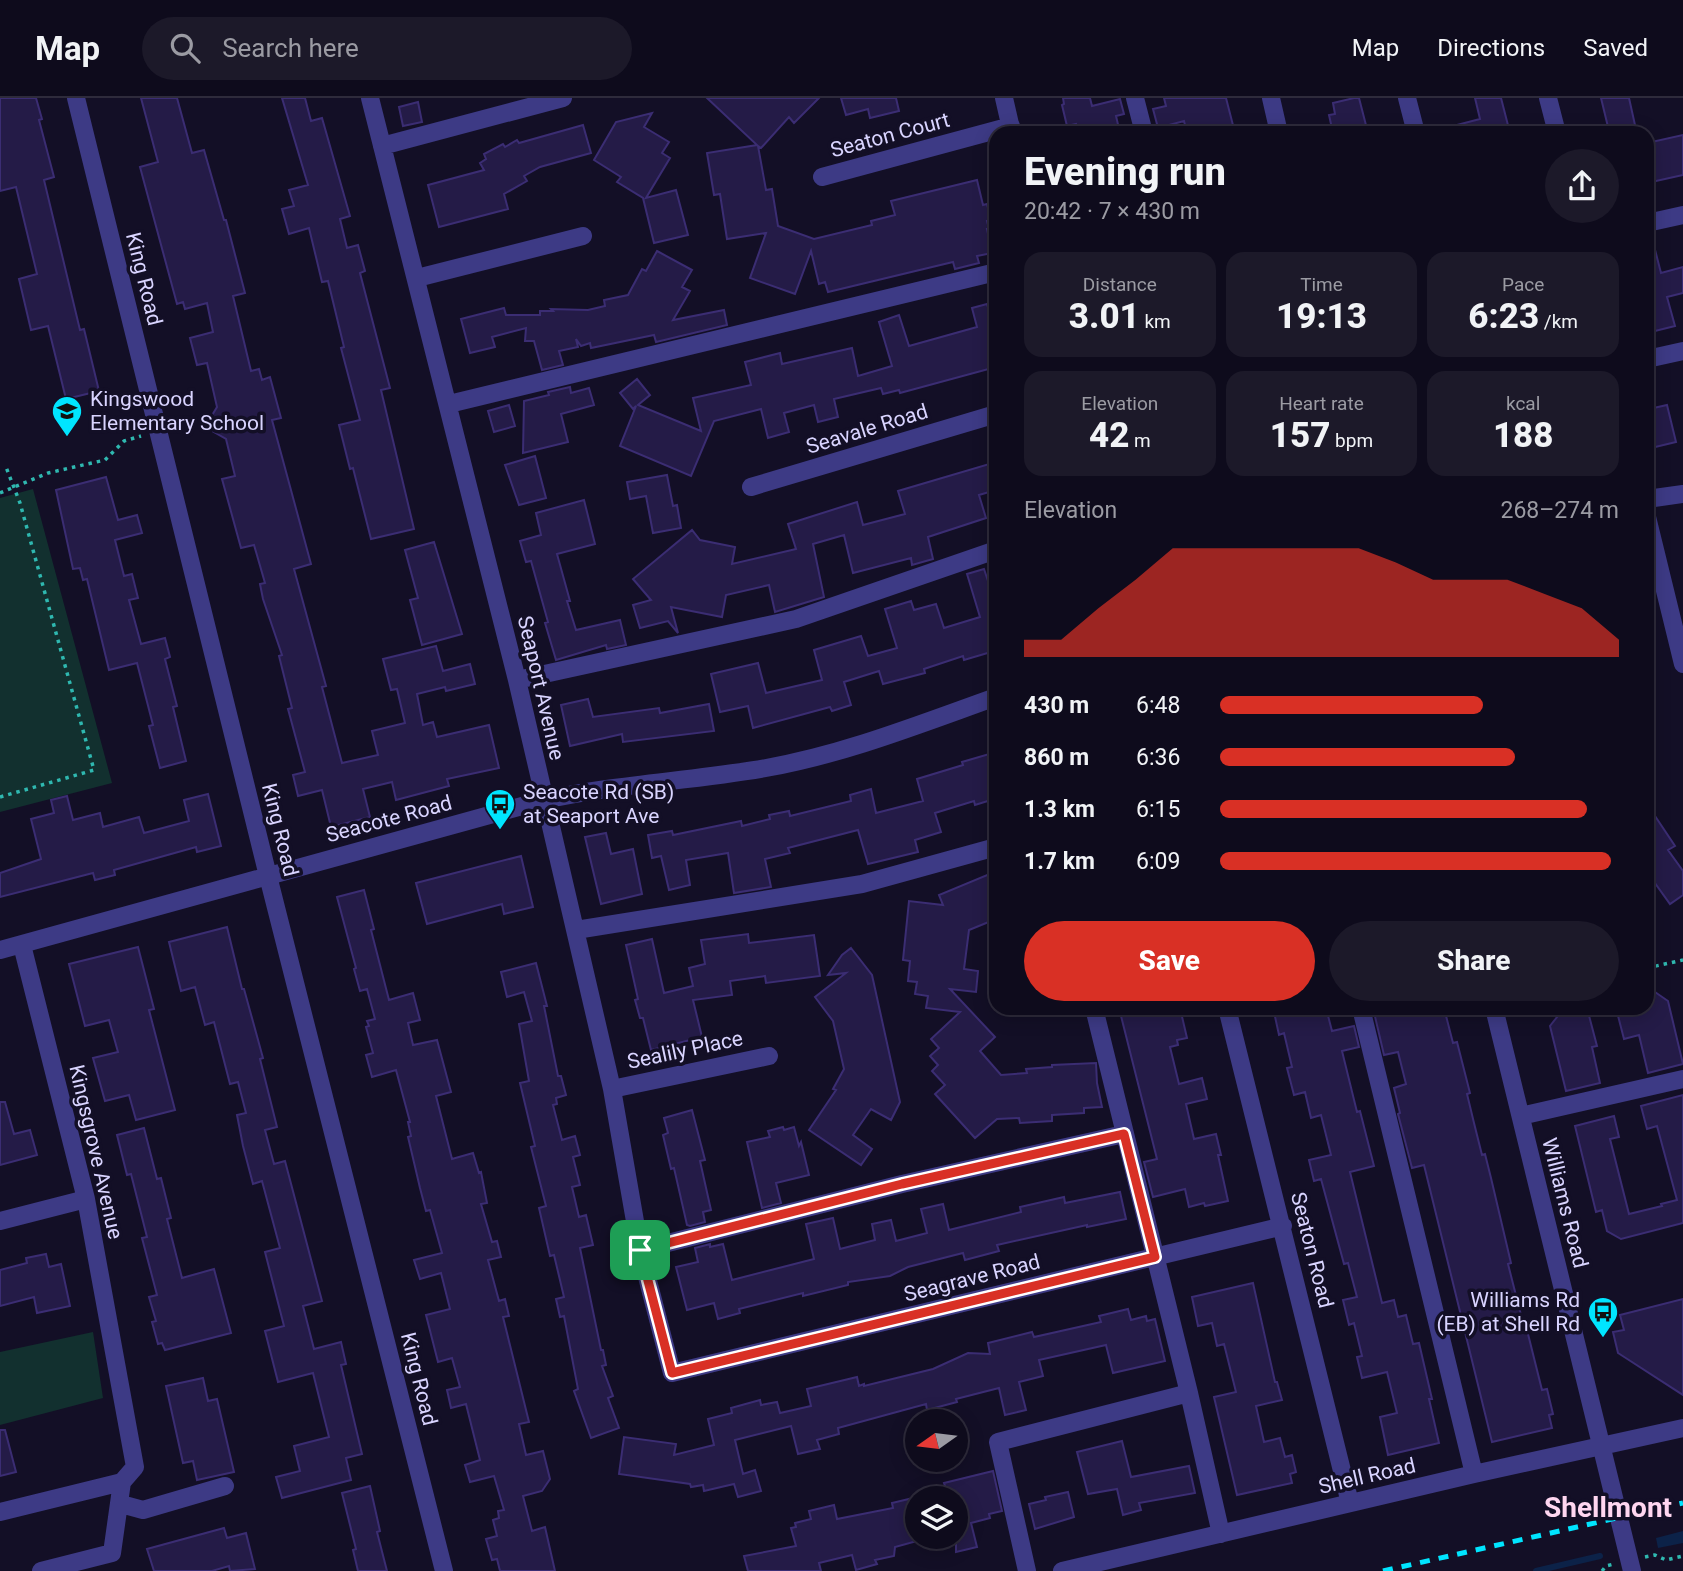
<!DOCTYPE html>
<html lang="en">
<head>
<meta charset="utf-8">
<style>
	body { margin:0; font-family:Roboto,sans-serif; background:#1c1929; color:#f1f3f6; height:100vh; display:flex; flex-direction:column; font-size:26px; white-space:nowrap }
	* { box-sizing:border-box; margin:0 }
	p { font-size:23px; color:#9b9ba3 }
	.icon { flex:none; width:38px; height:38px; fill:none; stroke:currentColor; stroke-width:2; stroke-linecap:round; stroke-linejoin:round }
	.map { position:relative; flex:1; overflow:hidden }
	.sheet { position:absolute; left:989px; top:28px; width:665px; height:889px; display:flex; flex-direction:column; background:#0e0b1c; border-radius:21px; box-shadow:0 4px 18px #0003,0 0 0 2px #2e2b3b }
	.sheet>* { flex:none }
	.needle { width:46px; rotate:256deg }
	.controls { position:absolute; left:905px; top:1311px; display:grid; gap:14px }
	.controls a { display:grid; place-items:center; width:63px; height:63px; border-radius:50%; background:#0e0b1c; box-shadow:0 4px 18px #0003,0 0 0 2px #2e2b3b; font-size:35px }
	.pin { position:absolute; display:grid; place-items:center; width:60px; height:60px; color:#fff; margin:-30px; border-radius:14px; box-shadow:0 4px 10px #0006 }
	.round { display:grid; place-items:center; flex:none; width:74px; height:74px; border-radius:37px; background:#1c1929 }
	.summary { display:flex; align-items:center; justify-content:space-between; height:119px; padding:0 35px }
	h1 { font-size:38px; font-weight:800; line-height:52px }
	.metrics { display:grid; grid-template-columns:repeat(3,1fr); gap:10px; height:119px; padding:7px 35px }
	.metrics div { display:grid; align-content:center; border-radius:18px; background:#1c1929; text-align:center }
	.metrics b { font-size:35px; font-weight:800 }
	.metrics small { font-size:19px; font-weight:400 }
	.metrics p { font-size:19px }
	.chart { height:196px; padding:14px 35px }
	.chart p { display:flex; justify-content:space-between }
	.chart svg { width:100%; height:126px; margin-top:7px; fill:#d93025; opacity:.7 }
	.action { display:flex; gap:14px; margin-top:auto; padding:14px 35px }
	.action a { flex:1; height:80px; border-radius:42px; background:#d93025; color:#fff; font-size:28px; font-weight:800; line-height:80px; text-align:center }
	.action a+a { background:#1c1929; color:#f1f3f6 }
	ul { padding:0 35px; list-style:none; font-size:23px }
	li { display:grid; grid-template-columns:112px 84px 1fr; align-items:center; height:52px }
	li i { height:18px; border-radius:9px; background:#d93025 }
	header { display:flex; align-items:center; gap:42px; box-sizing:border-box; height:98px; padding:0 35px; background:#0e0b1c; border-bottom:2px solid #2e2b3b }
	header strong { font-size:33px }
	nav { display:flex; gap:38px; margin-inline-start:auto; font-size:24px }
	.search { width:490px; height:63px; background:#1c1929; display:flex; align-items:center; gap:18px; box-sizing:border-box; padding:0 24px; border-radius:38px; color:#9b9ba3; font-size:26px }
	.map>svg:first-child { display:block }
</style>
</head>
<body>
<header>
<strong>Map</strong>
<div class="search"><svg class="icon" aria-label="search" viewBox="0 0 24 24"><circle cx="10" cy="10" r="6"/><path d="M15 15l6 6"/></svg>Search here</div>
<nav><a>Map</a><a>Directions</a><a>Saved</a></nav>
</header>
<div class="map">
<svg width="1683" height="1473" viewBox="0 0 1683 1473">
	<rect width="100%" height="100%" fill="#130f26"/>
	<path fill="#12302f" d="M33,391L112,685L0,714V400Z
		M93,1234L103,1300L0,1327V1254Z"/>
	<path fill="#0c2248" d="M1683,1433V1445L1658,1450L1656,1440Z"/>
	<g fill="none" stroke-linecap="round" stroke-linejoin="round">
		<path stroke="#0c2248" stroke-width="6" d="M1536,1473L1600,1458"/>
	</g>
	<path fill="#241b47" stroke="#3b2d73" stroke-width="2" d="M0,0H36L42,21L39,22L54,79L44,82L80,232L84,231L99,293L66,301L48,228L31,232L19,181L37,176L16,89L0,93Z
		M141,0H177L192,55L204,52L224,122H226L245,195L233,198L251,273L259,271L262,282L270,279L281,320L272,322L311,466L294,471L326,588L322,589L342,665L378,657L372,633L405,625L397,591L391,592L383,561L436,548L443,573L470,566L475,586L446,593L445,589L417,596L423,627L433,624L437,639L489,627L499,670L447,681L449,688L396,702L392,684L363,691L370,719L331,729L322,692L298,698L293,677L305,674L288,611L292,610L279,558L282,557L263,501L260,486L265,485L254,447L241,450L222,381L235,378L226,341L205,329L217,309L207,265L197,267L190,240L213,234L207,205L185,211L183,204L177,206L140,69L158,64Z
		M282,0H305L311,23L322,20L350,118L340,121L347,150L358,147L365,173L360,175L390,290L381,292L414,431L371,441L353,370L350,371L339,327L360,322L341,250L344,249L328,183L322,184L309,130L289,136L282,111L294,108L289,92L308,87Z
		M707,0H819L794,25L789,19L761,50L758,48L766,92L772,91L778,128L814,141L872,127L871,123L895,117L891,103L977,82L983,107L987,106L991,122L987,123L989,131H987L992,155L977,158L979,165L955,171L953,164L828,194L825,184L819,186L811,153L795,196L750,180L766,135L727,141L720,96L714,97L707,55L757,47Z
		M841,0H896L899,13L870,20L868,11L846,17Z
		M1063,0H1090L1092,8L1120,1L1124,16L1116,18L1120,35H1078L1076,26L1067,28L1062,7L1064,6Z
		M1164,0H1226L1235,35H1187L1184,23L1158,30L1153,11L1166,8Z
		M1354,0H1359L1368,35H1333L1329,17L1335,16L1333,5Z
		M1475,0H1501L1510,35H1449V29L1480,21Z
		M1601,0H1629L1635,27L1609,33Z
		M418,4L422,24L403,28L399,9Z
		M652,15L644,29L669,44L662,55L670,60L646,100L676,92L688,137L654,145L643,100L617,84L621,79L594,62L616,24Z
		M583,27L591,55L540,69L524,78L527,83L504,96L508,111L439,129L428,87L484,72L480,65L486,61L484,56L503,46L505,49L517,42L519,45Z
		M1683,37V77L1647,85V45Z
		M1652,140L1661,175L1683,169V195L1667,199L1675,228L1647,235V141Z
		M657,153L692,172L682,189L690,193L673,222L724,212L727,227L656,244L654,237L591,250L590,245L581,248L576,241L578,249L559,253L563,267L542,272L534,243H525L526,230L492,239L495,249L470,255L461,221L504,210L506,217H540V213H553L551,211L588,212L605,208L604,202L628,197L642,171L646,173Z
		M987,206L989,213L996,212V269L900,295L899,292L883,296L881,290L834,301L838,319L818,324L814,307L784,315L789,334L768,340L761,311L714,323L691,378L620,348L636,308L633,311L620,295L637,281L650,297L638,307L701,333L693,300L751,287L745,264L780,255L782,266L852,250L858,278L892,268L879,224L899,217L909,248L977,229L972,210Z
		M570,289L571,295L589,290L594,307L561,316L568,344L523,355L524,303L549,297L548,294Z
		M509,307L515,328L494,334L488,313Z
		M1667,307L1676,344L1647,351V324L1652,322L1649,311Z
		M535,358L546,400L519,407L505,367Z
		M996,364V392L979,397L986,420L928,439L933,461L912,467L911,460L853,475L844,437L813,446L824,499L775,514L769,487L726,497L722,519L671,509L678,535L668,523L640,530L633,507L651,502L633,481L692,432L700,442L735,449L732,466L796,451L788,426L857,404L863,427L905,416L898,393Z
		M667,377L673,408L677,407L681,430L653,435L646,398L630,401L627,384Z
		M106,379L118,422L137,417L142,435L115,442L124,478L132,476L138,500L129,502L141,546L165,540L170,559L165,561L177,608L173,609L186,663L160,670L149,628L153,627L137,565L109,572L87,481L83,482L80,470L73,471L56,392Z
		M584,402L595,446L557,456L570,503H567L576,532L620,522L626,547L607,551L606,547L556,562L545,525L548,524L531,463L526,464L520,443L541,437L536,415Z
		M434,444L462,536L422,547L410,502L418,500L405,452Z
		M984,471L990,489L996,487V556H992L991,554L964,562L963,558L924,571L925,575L883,586L879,573L844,584L851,607L832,613L830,609L753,630L748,608L720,614L711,576L758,565L766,595L822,582L814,552L861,538L868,558L897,550L885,511L911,503L914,512L936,506L944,530L980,519L967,476Z
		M588,601L593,619L659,610L660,615L709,606L714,633L623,644L622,636L570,648L561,607Z
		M996,654V696L990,697L991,702L975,707L974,703L935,715L941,734L915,742L918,754L868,766L858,732L788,750L790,755L765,761L771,789L734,795L728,755L686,762L690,787L669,792L661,758L652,760L648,737L672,733L673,737L741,723L742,728L770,721L769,717L789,713L790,718L851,703L850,697L871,691L876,715L923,703L917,681L963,667L962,664Z
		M208,696L221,748L197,754L196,749L114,772L115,777L95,782L93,775L0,799V775L41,761L31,721L54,715L51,702L67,698L73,722L100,715L103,729L139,719L144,735L189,723L184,702Z
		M1647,706L1675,748L1668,752L1683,773V797L1670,806L1647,774Z
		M606,735L611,756L633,751L642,796L601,806L585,739Z
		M521,758L533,809L504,816L502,806L427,826L416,785Z
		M992,775L996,784V821L969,832L964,871L978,873L976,894L950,891L995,939L980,953L1001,977L1027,975L1026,971L1052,969V967L1096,965L1097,985L1102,1009L1084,1010V1015L1052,1017V1023L1020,1025L1019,1020L997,1021L975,1040L935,996L945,987L932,973L938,967L930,958L939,950L931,941L960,914L926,910L928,898L915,896L917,884L908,883L910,863L903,862L909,803L943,807L939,797Z
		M364,792L374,831L371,832L389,902L413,895L420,922L408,925L413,947L437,942L451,994L436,998L452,1061L473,1055L479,1075L481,1074L487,1105L481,1106L492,1144L497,1143L501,1159L488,1162L499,1203L505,1201L509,1218L503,1219L529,1324L519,1326L526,1357L543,1353L550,1381L542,1393L523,1398L532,1433L545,1429L555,1473H500L497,1461L492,1462L486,1441L497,1438L493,1422L499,1420L498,1413L504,1412L494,1378L470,1384L465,1367L480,1362L466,1306L451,1310L447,1292L460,1289L452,1260L438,1264L426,1217L450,1211L441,1175L420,1181L414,1162L442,1155L430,1112L426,1113L420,1090L408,1039L411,1038L408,1024H410L396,972L372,979L366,957L373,955L366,929L369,928L367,923L375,921L367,891L360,893L354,871L356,870L337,799Z
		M227,829L242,891H244L263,960L260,961L277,1029L265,1032L274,1066L285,1063L322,1203L303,1208L314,1251L341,1244L346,1266L341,1267L362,1356L346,1360L351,1382L282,1400L276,1379L300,1373L294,1348L329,1339L313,1275L278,1284L265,1233L284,1228L265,1154L280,1150L262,1083L253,1086L243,1048L237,1017L246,1015L238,984L230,986L214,924L205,927L195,889L181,893L169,844Z
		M748,836L749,845L814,837L820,878L766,885L765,878L730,883L732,897L693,902L702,939L651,952L643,920H640L635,902L638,901L626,847L652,841L664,895L693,888L689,870L705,866L701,842Z
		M138,849L154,911L149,912L175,1012L136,1022L129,997L105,1003L93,960L118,954L109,922L85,928L69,866Z
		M851,850L872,877L900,1004L891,1022L871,1011L853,1037L872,1051L861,1067L809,1032L836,992L833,991L844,971L833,923L815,899L846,875L828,877L842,857Z
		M536,865L547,908H544L558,978H561L566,997L556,1000L557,1006L553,1007L562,1042L575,1038L580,1057L573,1059L580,1087L572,1089L579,1119L586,1117L593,1147L580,1150L601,1252H603L606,1267L602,1268L613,1298L608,1300L619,1330L591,1340L574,1293L578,1291L564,1218L560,1219L556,1201L564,1199L554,1157L550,1158L539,1110L546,1108L531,1049L535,1048L520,985L529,983L519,926L532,923L524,894L507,899L501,874Z
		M1655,894L1668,903L1683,966L1648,975L1639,937L1624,941L1616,910H1647V897Z
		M1119,910H1180L1187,940L1177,942L1178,947L1170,949L1179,986L1202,980L1207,1001L1186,1006L1194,1041L1216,1036L1221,1057H1218L1228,1103L1205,1108L1204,1105L1189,1109L1185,1091L1153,1099L1144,1064L1157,1061Z
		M1290,910H1326L1332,933L1354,928L1359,949L1342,953L1357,1014L1360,1013L1374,1068L1350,1074L1382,1205L1394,1202L1398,1219L1406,1217L1413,1246L1419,1245L1432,1301H1429L1439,1345L1388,1357L1380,1319L1397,1315L1387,1274L1362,1280L1357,1259L1362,1258L1354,1225L1349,1227L1343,1202L1357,1199L1348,1165L1344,1166L1321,1081L1314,1083L1309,1062L1331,1057L1321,1017L1311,1020L1305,994L1294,997L1287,970L1292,969L1284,935L1279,937L1274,914Z
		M1373,910H1444L1453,945L1457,944L1470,995L1467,996L1474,1025L1482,1057L1485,1056L1491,1080L1511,1165L1508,1166L1523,1225L1525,1224L1542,1292L1547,1291L1553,1316L1549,1317L1552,1330L1492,1344L1424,1067L1412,1070L1398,1016L1400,1015L1394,990L1406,986L1398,954L1384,957Z
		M1576,910H1587L1597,948L1592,949L1600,985L1566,993L1550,928L1561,914Z
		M1683,997V1125L1621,1141L1607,1133L1602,1112L1596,1114L1575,1028L1614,1018L1619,1039L1610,1041L1629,1116L1662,1108L1661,1106L1677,1102L1657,1028L1647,1031L1641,1008Z
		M0,1004H5L14,1036L30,1032L37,1057L0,1067Z
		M692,1012L705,1062L700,1063L711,1112L703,1114L705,1124L690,1128L687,1127L674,1070L671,1071L663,1037L668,1035L664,1020Z
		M783,1029L784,1032L794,1029L799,1048L801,1044L809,1077L776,1085L781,1105L762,1110L747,1044L770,1039L768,1033Z
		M144,1030L157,1081L161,1080L171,1120L167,1121L182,1180L214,1171L231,1235L165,1252L162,1245L158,1246L152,1224L156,1223L149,1199L157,1197L142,1140L147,1139L131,1076L127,1077L117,1037Z
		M1120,1094L1126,1121L1087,1129V1127L997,1147L999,1153L965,1162L963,1155L908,1169L890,1178L848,1184V1187L803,1198V1195L739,1211L740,1215L718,1221L714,1205L687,1212L676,1169L698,1164L695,1150L710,1146V1149L723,1146L732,1182L814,1161L806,1126L833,1120L840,1151L875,1142L872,1126L891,1122L896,1143L927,1135L921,1111L943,1106L949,1132L1021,1114L1020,1109L1064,1099L1065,1105Z
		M46,1156L49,1169L61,1166L70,1208L37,1215L34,1199L0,1208V1172L27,1165L26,1160Z
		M1253,1185L1275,1284H1277L1282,1302L1256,1308L1264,1344L1280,1340L1285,1359L1292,1357L1296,1374L1290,1376L1292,1385L1237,1397L1214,1299L1236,1294L1224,1246L1217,1248L1212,1225L1198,1228L1192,1199Z
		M1683,1201V1297L1618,1255L1613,1234L1624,1232L1620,1217Z
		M1128,1211L1131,1222L1146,1218L1147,1223L1155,1221L1165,1263L1113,1275L1106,1247L1039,1262L1043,1278L1019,1284L1026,1312L1005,1317L999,1290L956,1301L957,1304L927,1312L926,1306L838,1330L839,1336L817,1342L820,1351L798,1356L791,1328L735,1342L743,1376L755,1372L761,1393L738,1399L734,1386L704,1393L703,1387L691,1389L690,1386L619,1376L624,1339L676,1346L674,1357L714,1347L708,1321L732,1315L731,1310L760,1302L761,1307L777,1304L780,1315L811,1308L807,1291L857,1279L859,1288L864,1286V1288L933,1271L968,1255L990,1256L988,1245L1032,1234L1034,1239L1101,1224L1099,1218Z
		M203,1280L208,1303L217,1301L234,1374L197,1382L193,1363L183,1365L166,1288Z
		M0,1332H5L16,1374L0,1378Z
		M1122,1343L1131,1379L1189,1368L1195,1395L1139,1405L1141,1412L1123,1417L1117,1391L1088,1396L1077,1354Z
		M993,1373L1002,1413L989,1416L990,1420L971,1425L977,1449L956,1454V1400H949L944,1385Z
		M370,1388L380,1433L377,1434L387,1473H358L353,1452L356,1451L342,1395Z
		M1068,1394L1074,1419L1035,1431L1029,1406L1046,1402L1045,1399Z
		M917,1399V1443L895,1449L894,1458L875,1462L877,1466L856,1472L852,1457L819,1465L821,1473H748L744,1458L796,1448L791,1430L796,1429L795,1425L811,1421L809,1413L834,1407L837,1421L893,1410L892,1405Z
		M224,1430L227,1440L246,1435L255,1471L230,1473L229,1468L212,1473H154L147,1451Z"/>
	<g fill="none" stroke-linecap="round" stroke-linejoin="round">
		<path stroke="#2fb8b0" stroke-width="3.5" stroke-dasharray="3.5 5" stroke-linecap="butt" d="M0,395L48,375L105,362L124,343L141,338
			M0,699L94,672L20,405L6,369
			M1647,870L1683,862
			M1645,1459L1655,1457L1666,1462L1683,1458
			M1602,1473L1606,1468L1614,1466"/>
		<path stroke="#3d3a85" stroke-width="18" d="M76,0L268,778L444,1473
			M370,0L517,582L612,991L640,1152L672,1275L1283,1128
			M1004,0L1012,35
			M1135,0L1144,35
			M1271,0L1279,35
			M1407,0L1416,35
			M1548,0L1557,35
			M382,48L563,0
			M822,79L1011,28
			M1647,125L1683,117
			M417,180L583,138
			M1647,261L1683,253
			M449,306L996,174
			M751,389L996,316
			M1647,401L1683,396
			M1647,419L1683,566
			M517,582L796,521L996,452
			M576,832L862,786L996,749
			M22,847L86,1101L135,1369L122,1384
			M0,852L544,702C617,686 692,683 766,670C845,656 920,626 996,599
			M1094,910L1189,1295L1221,1436
			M1227,910L1350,1405
			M1361,910L1474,1376
			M1494,910L1632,1473
			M612,991L769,958
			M1521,1018L1683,981
			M0,1123L86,1101
			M640,1152L902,1086L1124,1036
			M121,1406L143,1412L225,1388
			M0,1414L122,1384L112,1455L41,1473
			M1027,1473L998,1344L1189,1295
			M1062,1473L1474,1376L1683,1330"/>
		<path stroke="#00e5ff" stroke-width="5" stroke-dasharray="10 9" stroke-linecap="butt" d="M1383,1473L1683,1405"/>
	</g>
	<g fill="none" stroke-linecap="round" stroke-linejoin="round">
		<g stroke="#fff" stroke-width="14">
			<path id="route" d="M1124,1036L1155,1159L672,1275L640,1152L902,1086Z"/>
		</g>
		<use href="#route" stroke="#d93025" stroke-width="9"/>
	</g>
	<defs>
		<g id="school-pin" transform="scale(1.575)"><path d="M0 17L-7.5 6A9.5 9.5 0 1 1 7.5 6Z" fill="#00e5ff" stroke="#130f26"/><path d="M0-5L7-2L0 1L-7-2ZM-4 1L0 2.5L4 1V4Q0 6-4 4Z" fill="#111"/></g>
		<g id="bus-pin" transform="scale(1.575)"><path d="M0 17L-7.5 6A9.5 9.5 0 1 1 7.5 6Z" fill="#00e5ff" stroke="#130f26"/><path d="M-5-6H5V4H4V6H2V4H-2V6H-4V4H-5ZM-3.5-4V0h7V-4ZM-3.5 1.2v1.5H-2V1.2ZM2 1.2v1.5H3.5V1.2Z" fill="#111"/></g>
	</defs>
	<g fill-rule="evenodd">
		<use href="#school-pin" x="67" y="313"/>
		<use href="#bus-pin" x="500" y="706"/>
		<use href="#bus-pin" x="1603" y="1214"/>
	</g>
	<g text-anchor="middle" stroke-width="7" stroke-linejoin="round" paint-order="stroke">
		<g font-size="21" fill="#d9d4ff" stroke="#130f26">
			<text transform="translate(890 37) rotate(-15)" y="7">Seaton Court</text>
			<text transform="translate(144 181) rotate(76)" y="7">King Road</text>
			<text transform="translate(867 331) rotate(-17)" y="7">Seavale Road</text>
			<text transform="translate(541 590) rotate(77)" y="7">Seaport Avenue</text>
			<text transform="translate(389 721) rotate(-15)" y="7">Seacote Road</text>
			<text transform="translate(280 732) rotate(76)" y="7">King Road</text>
			<text transform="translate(685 952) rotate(-12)" y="7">Sealily Place</text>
			<text transform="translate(96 1054) rotate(77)" y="7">Kingsgrove Avenue</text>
			<text transform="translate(1565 1105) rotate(76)" y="7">Williams Road</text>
			<text transform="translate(1312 1152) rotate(76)" y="7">Seaton Road</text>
			<text transform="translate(972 1180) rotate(-14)" y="7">Seagrave Road</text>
			<text transform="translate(419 1281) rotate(76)" y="7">King Road</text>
			<text transform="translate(1367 1378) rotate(-13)" y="7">Shell Road</text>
		</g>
		<g font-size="21" fill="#d9d4ff" stroke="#130f26" text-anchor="start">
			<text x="90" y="308">Kingswood<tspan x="90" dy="24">Elementary School</tspan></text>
			<text x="523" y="701">Seacote Rd (SB)<tspan x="523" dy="24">at Seaport Ave</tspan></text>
			<text x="1580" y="1209" text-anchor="end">Williams Rd<tspan x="1580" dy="24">(EB) at Shell Rd</tspan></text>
		</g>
		<g font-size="28" font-weight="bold" fill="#ffd6f0" stroke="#130f26">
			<text x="1608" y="1419">Shellmont</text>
		</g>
	</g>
</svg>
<div class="controls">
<a><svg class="needle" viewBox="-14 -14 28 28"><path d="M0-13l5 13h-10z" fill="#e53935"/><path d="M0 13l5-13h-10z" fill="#9b9ba3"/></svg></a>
<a><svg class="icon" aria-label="layers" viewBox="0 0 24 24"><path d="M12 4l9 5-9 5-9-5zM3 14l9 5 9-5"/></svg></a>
</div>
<div class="pin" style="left:640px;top:1152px;background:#1e9e55"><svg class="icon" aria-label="arrive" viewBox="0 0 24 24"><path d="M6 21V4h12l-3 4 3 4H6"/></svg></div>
<section class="sheet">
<div class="summary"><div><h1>Evening run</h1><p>20:42 · 7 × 430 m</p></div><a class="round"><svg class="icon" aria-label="share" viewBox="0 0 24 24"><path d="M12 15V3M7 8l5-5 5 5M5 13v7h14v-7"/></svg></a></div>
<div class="metrics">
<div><p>Distance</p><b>3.01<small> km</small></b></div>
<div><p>Time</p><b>19:13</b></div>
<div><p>Pace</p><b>6:23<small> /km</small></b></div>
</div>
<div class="metrics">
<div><p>Elevation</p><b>42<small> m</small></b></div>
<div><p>Heart rate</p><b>157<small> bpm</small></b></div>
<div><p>kcal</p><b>188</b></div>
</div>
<div class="chart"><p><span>Elevation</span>268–274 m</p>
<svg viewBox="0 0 160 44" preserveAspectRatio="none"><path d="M0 44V38L10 38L20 27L30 17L40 6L50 6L60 6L70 6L80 6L90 6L100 11L110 17L120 17L130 17L140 22L150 27L160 38V44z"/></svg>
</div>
<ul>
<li><b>430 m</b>6:48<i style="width:66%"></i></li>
<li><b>860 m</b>6:36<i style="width:74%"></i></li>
<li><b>1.3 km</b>6:15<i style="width:92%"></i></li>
<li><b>1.7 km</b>6:09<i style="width:98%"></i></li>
</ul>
<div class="action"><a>Save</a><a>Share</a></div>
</section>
</div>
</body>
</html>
